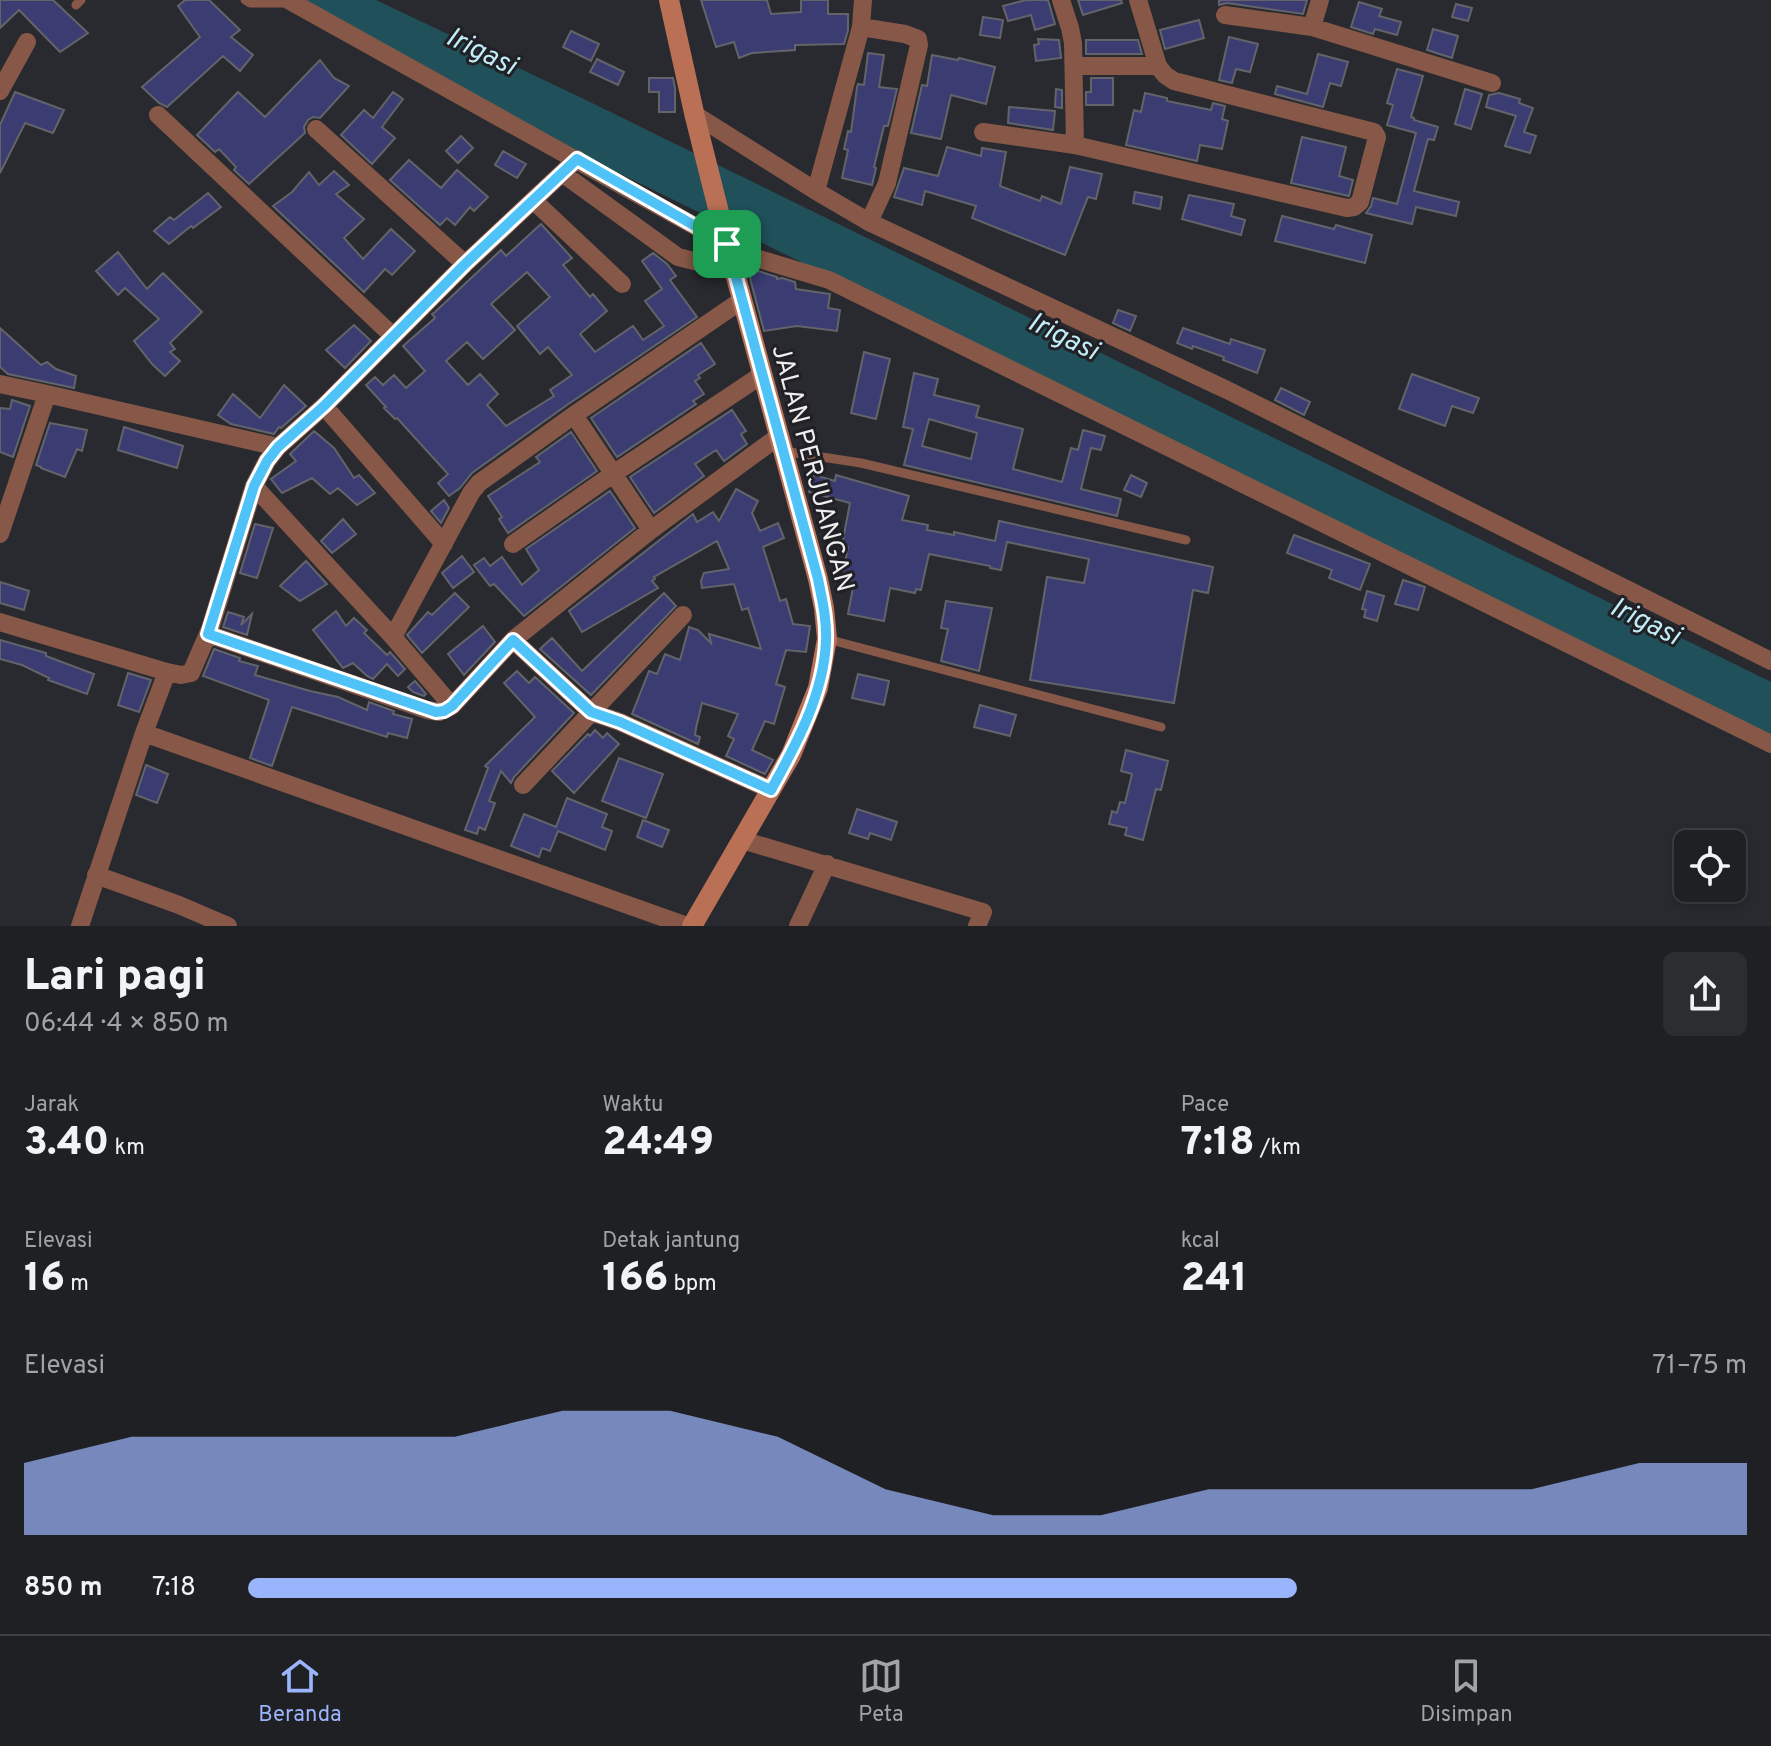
<!DOCTYPE html>
<html lang="id">
<head>
<meta charset="utf-8">
<style>
	body { margin:0; font-family:Overpass,sans-serif; background:#2c2d30; color:#f1f3f6; height:100vh; display:flex; flex-direction:column; font-size:30px; white-space:nowrap }
	* { box-sizing:border-box; margin:0 }
	p { font-size:26px; color:#a1a3a6 }
	.icon { flex:none; width:44px; height:44px; fill:none; stroke:currentColor; stroke-width:2; stroke-linecap:round; stroke-linejoin:round }
	.map { position:relative; height:926px; overflow:hidden }
	.details { display:flex; flex-direction:column; background:#1f2023; flex:1 }
	.details>* { flex:none }
	.buttons { position:absolute; left:1674px; top:830px; display:grid; gap:16px }
	.buttons a { display:grid; place-items:center; width:72px; height:72px; border-radius:12px; background:#1f2023; box-shadow:0 4px 12px #0003,0 0 0 2px #3c3e41; font-size:40px }
	.pin { position:absolute; display:grid; place-items:center; width:68px; height:68px; color:#fff; margin:-34px; border-radius:16px; box-shadow:0 4px 12px #0006 }
	.round { display:grid; place-items:center; flex:none; width:84px; height:84px; border-radius:12px; background:#2c2d30 }
	.headline { display:flex; align-items:center; justify-content:space-between; height:136px; padding:0 24px }
	h1 { font-size:44px; font-weight:800; line-height:60px }
	.stats { display:grid; grid-template-columns:repeat(3,1fr); gap:12px; height:136px; padding:8px 24px }
	.stats div { display:grid; align-content:center }
	.stats b { font-size:40px; font-weight:800 }
	.stats small { font-size:22px; font-weight:400 }
	.stats p { font-size:22px }
	.chart { height:224px; padding:16px 24px }
	.chart p { display:flex; justify-content:space-between }
	.chart svg { width:100%; height:144px; margin-top:8px; fill:#9bb5fd; opacity:.7 }
	ul { padding:0 24px; list-style:none; font-size:26px }
	li { display:grid; grid-template-columns:128px 96px 1fr; align-items:center; height:60px }
	li i { height:20px; border-radius:10px; background:#9bb5fd }
	.tab-bar { display:flex; justify-content:space-around; align-items:center; height:112px; border-top:2px solid #3c3e41; background:#1f2023; font-size:22px; color:#a1a3a6 }
	.tab-bar a { display:grid; justify-items:center; gap:4px }
	.tab-bar .current { color:#9bb5fd }
	.map>svg:first-child { display:block }
</style>
</head>
<body>
<div class="map">
<svg width="1771" height="926" viewBox="0 0 1771 926">
	<rect width="100%" height="100%" fill="#292a2f"/>
	<path fill="#20515b" d="M290,0H376L588,101L1771,682V735L596,162Z"/>
	<path fill="#3a3c72" stroke="#63646a" stroke-width="2" fill-rule="evenodd" d="M0,0H53L88,33L60,52L19,10L0,28Z
		M185,0H209L240,30L231,37L253,55L240,71L223,56L167,107L159,103L142,87L200,37L178,6Z
		M701,0H767L771,14L801,12V0H828V14H848V30L844,44L795,45V50L752,53L739,58L734,42L716,47Z
		M1026,0H1048L1055,24L1035,30L1031,15L1008,21L1003,6Z
		M1078,0H1121L1122,3L1083,15Z
		M1219,0H1307L1303,14L1227,3L1219,5Z
		M1359,2L1382,9L1379,16L1401,22L1397,35L1375,29L1373,34L1351,27Z
		M1456,4L1472,8L1468,21L1452,17Z
		M983,17L1003,20L1000,38L980,35Z
		M1199,20L1204,38L1165,49L1160,30Z
		M1433,29L1458,36L1452,58L1427,50Z
		M571,31L599,44L591,61L563,47Z
		M1229,37L1258,44L1250,72L1236,69L1232,83L1219,80Z
		M1038,39L1059,40L1061,58L1036,61L1034,45L1039,44Z
		M1086,40H1138L1142,54H1086Z
		M868,53L884,55L879,87L897,89L888,126H884L874,167L876,168L872,185L842,178L848,150L844,149L848,131L851,132L857,87L858,84L864,85Z
		M1318,54L1348,62L1341,86L1330,83L1323,107L1275,94L1277,86L1307,94Z
		M932,55L958,60L959,58L995,67L986,104L951,95L941,139L911,133L922,85L927,86Z
		M597,59L624,72L618,85L590,72Z
		M320,60L334,78L349,86L320,118L313,117L308,120L304,127L305,133L249,184L234,170L236,167L219,149L215,152L197,135L238,92L265,117Z
		M1397,69L1423,76L1411,117L1414,118V120L1438,127L1434,140L1428,139L1414,191L1459,202L1456,216L1416,207L1412,224L1366,213L1371,206L1373,198L1397,204L1416,133L1387,125L1393,105L1387,103Z
		M649,78H673L675,88V112H659V92H649Z
		M1091,78H1113V105H1086V92H1091Z
		M1056,89L1062,90V108L1055,107Z
		M1465,89L1482,94L1471,129L1455,124Z
		M15,92L64,110L53,133L25,123L0,173V125Z
		M393,92L403,99L382,127L395,138L372,164L341,135L364,110L373,118Z
		M1145,93L1167,98V101L1211,110L1213,103L1225,106L1222,119L1228,121L1222,149L1200,145L1197,161L1126,145L1134,110L1141,112Z
		M1499,93L1520,99L1519,103L1533,108L1524,132L1536,136L1530,153L1505,146L1516,116L1486,107L1489,95Z
		M1009,107L1055,111L1053,130L1008,123Z
		M461,136L473,148L458,163L446,151Z
		M1302,137L1346,147L1339,176L1353,180L1349,196L1291,183Z
		M947,147L981,156L982,148L1006,152L1000,186L1040,201L1042,196L1061,204L1070,167L1102,174L1096,199L1088,197L1065,255L972,218L976,206L925,191L922,205L894,197L904,168L938,176Z
		M503,151L526,164L517,178L495,165Z
		M409,160L441,188L457,170L488,197L474,211L470,207L455,225L447,218L440,225L390,180Z
		M334,171L349,185L336,194L364,219L344,238L363,259L391,229L415,251L392,275L385,269L364,292L273,206L292,192L309,172L319,185Z
		M1135,192L1162,197L1160,209L1133,203Z
		M208,193L221,207L193,228L191,226L169,244L154,231L170,217L174,220Z
		M1189,195L1234,204L1231,216L1245,220L1241,235L1182,219Z
		M1282,216L1334,229L1336,225L1372,235L1365,263L1275,241Z
		M541,224L572,258L563,265L590,297L593,294L607,311L580,334L595,352L633,326L643,340L664,326L645,301L662,289L642,261L653,253L667,264L676,276L670,280L697,317L567,405L472,473L460,488L449,496L438,483L448,474L397,418L395,419L384,408L386,407L366,385L375,377L383,385L394,375L406,388L425,371L403,346L435,318L432,314L435,312L501,250L506,256ZM527,272L550,297L517,326L540,354L548,347L572,375L550,390L554,396L506,426L487,405L498,394L480,374L468,385L446,361L467,342L483,359L515,330L491,304Z
		M118,252L147,289L163,273L202,312L170,343L175,349L170,352L180,361L165,376L152,364L134,341L159,319L125,288L118,295L96,271Z
		M752,269L777,277V279L782,278L795,282L796,289L830,294L828,308L840,310L837,331L797,326L764,331L751,282L749,270Z
		M1118,310L1136,316L1130,331L1113,323Z
		M354,325L371,341L345,368L326,350Z
		M0,328L41,365L47,362L56,369L76,376L74,388L8,374L0,367Z
		M1183,328L1230,344L1231,339L1265,350L1257,373L1223,360L1224,357L1193,346L1192,349L1177,343Z
		M701,343L715,364L698,375L700,378L695,381L704,394L693,401L696,404L617,457L591,418Z
		M864,352L890,359L876,419L851,413Z
		M914,373L938,379L934,395L979,406L976,417L1023,429L1013,469L1062,482L1071,448L1078,450L1083,430L1105,436L1101,450L1091,448L1081,489L1121,499L1117,516L904,465L913,429L903,427ZM929,419L977,433L971,459L922,446Z
		M1412,374L1479,398L1473,413L1452,406L1445,426L1399,409Z
		M284,385L306,406L281,428L279,427L274,434L231,424L218,415L233,394L260,418Z
		M1281,388L1310,402L1304,415L1275,400Z
		M12,400L30,406L13,457L0,452V408L10,409Z
		M732,410L746,431L741,434L747,444L724,461L716,450L695,464L704,476L654,513L630,477Z
		M50,423L87,430L82,451L77,449L65,477L41,468V467L36,465Z
		M124,427L183,446L177,468L118,450Z
		M314,431L334,448L354,478L359,475L375,493L357,505L338,488L330,494L312,478L282,493L271,479L296,461L290,454Z
		M571,432L597,471L508,533L499,519L502,517L488,496L540,462L536,457Z
		M814,475L835,481L836,475L909,496L902,520L928,525L927,530L954,535V532L995,541L999,521L1213,567L1208,593L1193,590L1174,703L1030,680L1047,577L1084,583L1089,559L1007,542L1001,570L990,568V566L929,554L921,590L916,589L915,593L890,588L884,621L848,614L854,582L842,580L848,547L842,545L850,503L809,492Z
		M1131,475L1147,483L1141,497L1124,490Z
		M736,489L758,501L752,513L760,531L778,523L784,538L763,547L780,601L786,599L793,624L810,626L806,652L786,650L776,684L785,687L774,724L765,721L752,750L773,760L765,774L726,756L734,739L728,736L738,714L702,703L696,728L695,735L700,737L698,744L632,714L649,671L657,674L665,654L680,660L689,627L698,630L711,643L709,634L761,649L748,608L742,610L734,584L702,588L701,581L704,573L729,569L717,541L654,577L655,579L652,581L658,588L582,632L569,611L693,514L697,522L713,512L719,521Z
		M610,491L635,528L524,616L494,584L490,586L474,565L484,558L490,566L502,557L522,585L539,570L526,549Z
		M444,500L449,508L441,523L431,511Z
		M343,519L356,534L332,553L321,541Z
		M255,524L273,528L257,578L240,573Z
		M1294,535L1370,564L1360,590L1329,578L1332,570L1287,553Z
		M462,556L474,572L453,588L442,573Z
		M306,561L327,584L300,601L280,586Z
		M1403,580L1425,587L1418,610L1395,604Z
		M0,582L29,591L24,610L0,603Z
		M1367,591L1384,596L1377,621L1364,617L1366,610L1362,609Z
		M455,593L469,607L422,653L407,635L428,612L432,615Z
		M664,593L676,606L591,695L540,649L552,638L582,671Z
		M946,601L992,608L979,671L941,661L948,629L941,628Z
		M336,611L346,626L354,618L367,630L364,633L387,655L390,652L405,669L398,676L387,664L373,679L367,676L353,663L343,668L313,630Z
		M228,612L244,617L241,625L252,614L247,635L223,627Z
		M483,626L495,642L464,675L448,654Z
		M0,640L46,653V656L94,674L87,694L48,680L49,678L22,665L0,659Z
		M214,649L240,658L239,661L258,666L255,675L310,691L338,697L367,710L369,702L394,711L393,714L412,719L407,738L388,733L387,737L292,707L272,766L250,758L269,700L203,676Z
		M517,671L529,683L535,677L574,713L514,777L511,783L501,771L489,801L495,803L485,830L479,827L477,834L465,830L488,768L485,766L535,717L504,683Z
		M128,673L151,680L139,712L118,705Z
		M858,674L889,681L884,705L852,698Z
		M415,681L426,694L424,696L413,692L408,687Z
		M980,705L1016,715L1010,736L974,727Z
		M595,730L603,738L607,733L619,744L574,793L552,771L588,734L590,736Z
		M1126,750L1168,761L1161,790L1156,789L1143,840L1125,835L1127,828L1109,824L1112,811L1117,813L1120,802L1125,803L1132,774L1121,771Z
		M619,758L663,774L646,818L602,801Z
		M146,765L168,774L157,803L136,795Z
		M567,798L607,814L602,827L612,831L605,850L558,831L550,851L542,848L539,857L511,846L524,814L556,827Z
		M857,809L897,822L891,840L870,833L868,839L849,833Z
		M643,820L669,830L662,847L637,837Z"/>
	<g fill="none" stroke-linecap="round" stroke-linejoin="round">
		<path stroke="#875847" stroke-width="9" d="M245,0L250,3H289
			M76,5L81,0
			M783,451L861,463L1186,540
			M827,639L1161,727"/>
		<path stroke="#875847" stroke-width="18" d="M288,0L727,244L756,258L829,280L1771,744
			M1061,0L1070,28L1073,43L1075,145
			M1225,15L1312,27L1492,83
			M861,27L905,34L918,39L919,45L887,183L869,222
			M1312,27L1320,0
			M1074,66H1158
			M0,91L27,42
			M694,114L816,191L869,222L1225,389L1771,661
			M158,115L393,336
			M316,129L465,264
			M983,132L1075,145L1347,208L1354,207L1360,202L1377,137L1374,132L1174,81L1165,75L1158,66L1138,0
			M562,173L678,257L698,262L730,258
			M816,191L861,27L863,0
			M533,200L622,284
			M0,384L47,394L0,534
			M47,394L278,447
			M324,406L444,544
			M574,415L651,530
			M254,486L393,637L471,493L479,483L574,415L742,300
			M513,544L613,474L763,374
			M0,622L167,672L181,675L191,673L210,629L254,486L267,461L278,447L324,406L465,264L577,159
			M208,634L427,710L439,712L452,706
			M393,637L452,706L513,640L651,530L779,436
			M513,640L591,712L620,722L771,790
			M144,733L687,926
			M523,785L683,615
			M742,840L983,912L977,926
			M96,875L179,905L228,926
			M80,926L144,733L167,672
			M798,926L827,864"/>
		<path stroke="#ba7055" stroke-width="20" d="M669,0L695,117L727,244L818,579L824,608L827,639L818,688L791,755L692,926"/>
	</g>
	<g fill="none" stroke-linecap="round" stroke-linejoin="round">
		<g stroke="#fff" stroke-width="16">
			<path id="route" d="M577,159L727,244L818,579C822,599 827,620 826,641C824,694 796,745 771,790L620,722L591,712L513,640L452,706L444,711L436,712L208,634L254,486L267,461L278,447L324,406L465,264Z"/>
		</g>
		<use href="#route" stroke="#4fc3f7" stroke-width="10"/>
	</g>
	<g text-anchor="middle" stroke-width="6" stroke-linejoin="round" paint-order="stroke">
		<g font-size="26" fill="#efeff2" stroke="#202025">
			<text transform="translate(814 468) rotate(75)" y="9">JALAN PERJUANGAN</text>
		</g>
		<g font-size="28" font-style="italic" fill="#c0edf7" stroke="#202025">
			<text transform="translate(482 50) rotate(26)" y="10">Irigasi</text>
			<text transform="translate(1064 335) rotate(26)" y="10">Irigasi</text>
			<text transform="translate(1646 620) rotate(26)" y="10">Irigasi</text>
		</g>
	</g>
</svg>
<div class="buttons">
<a><svg class="icon" aria-label="locate" viewBox="0 0 24 24"><circle cx="12" cy="12" r="6"/><path d="M12 2v4M12 18v4M2 12h4M18 12h4"/></svg></a>
</div>
<div class="pin" style="left:727px;top:244px;background:#1e9e55"><svg class="icon" aria-label="arrive" viewBox="0 0 24 24"><path d="M6 21V4h12l-3 4 3 4H6"/></svg></div>
</div>
<section class="details">
<div class="headline"><div><h1>Lari pagi</h1><p>06:44 · 4 × 850 m</p></div><a class="round"><svg class="icon" aria-label="share" viewBox="0 0 24 24"><path d="M12 15V3M7 8l5-5 5 5M5 13v7h14v-7"/></svg></a></div>
<div class="stats">
<div><p>Jarak</p><b>3.40<small> km</small></b></div>
<div><p>Waktu</p><b>24:49</b></div>
<div><p>Pace</p><b>7:18<small> /km</small></b></div>
</div>
<div class="stats">
<div><p>Elevasi</p><b>16<small> m</small></b></div>
<div><p>Detak jantung</p><b>166<small> bpm</small></b></div>
<div><p>kcal</p><b>241</b></div>
</div>
<div class="chart"><p><span>Elevasi</span>71–75 m</p>
<svg viewBox="0 0 160 44" preserveAspectRatio="none"><path d="M0 44V22L10 14L20 14L30 14L40 14L50 6L60 6L70 14L80 30L90 38L100 38L110 30L120 30L130 30L140 30L150 22L160 22V44z"/></svg>
</div>
<ul>
<li><b>850 m</b>7:18<i style="width:70%"></i></li>
</ul>
</section>
<nav class="tab-bar">
<a class="current"><svg class="icon" aria-label="home" viewBox="0 0 24 24"><path d="M3 11l9-7 9 7M6 9v11h12V9"/></svg>Beranda</a>
<a><svg class="icon" aria-label="map" viewBox="0 0 24 24"><path d="M3 6l6-2 6 2 6-2v14l-6 2-6-2-6 2zM9 4v14M15 6v14"/></svg>Peta</a>
<a><svg class="icon" aria-label="saved" viewBox="0 0 24 24"><path d="M7 4h10v16l-5-4-5 4z"/></svg>Disimpan</a>
</nav>
</body>
</html>
